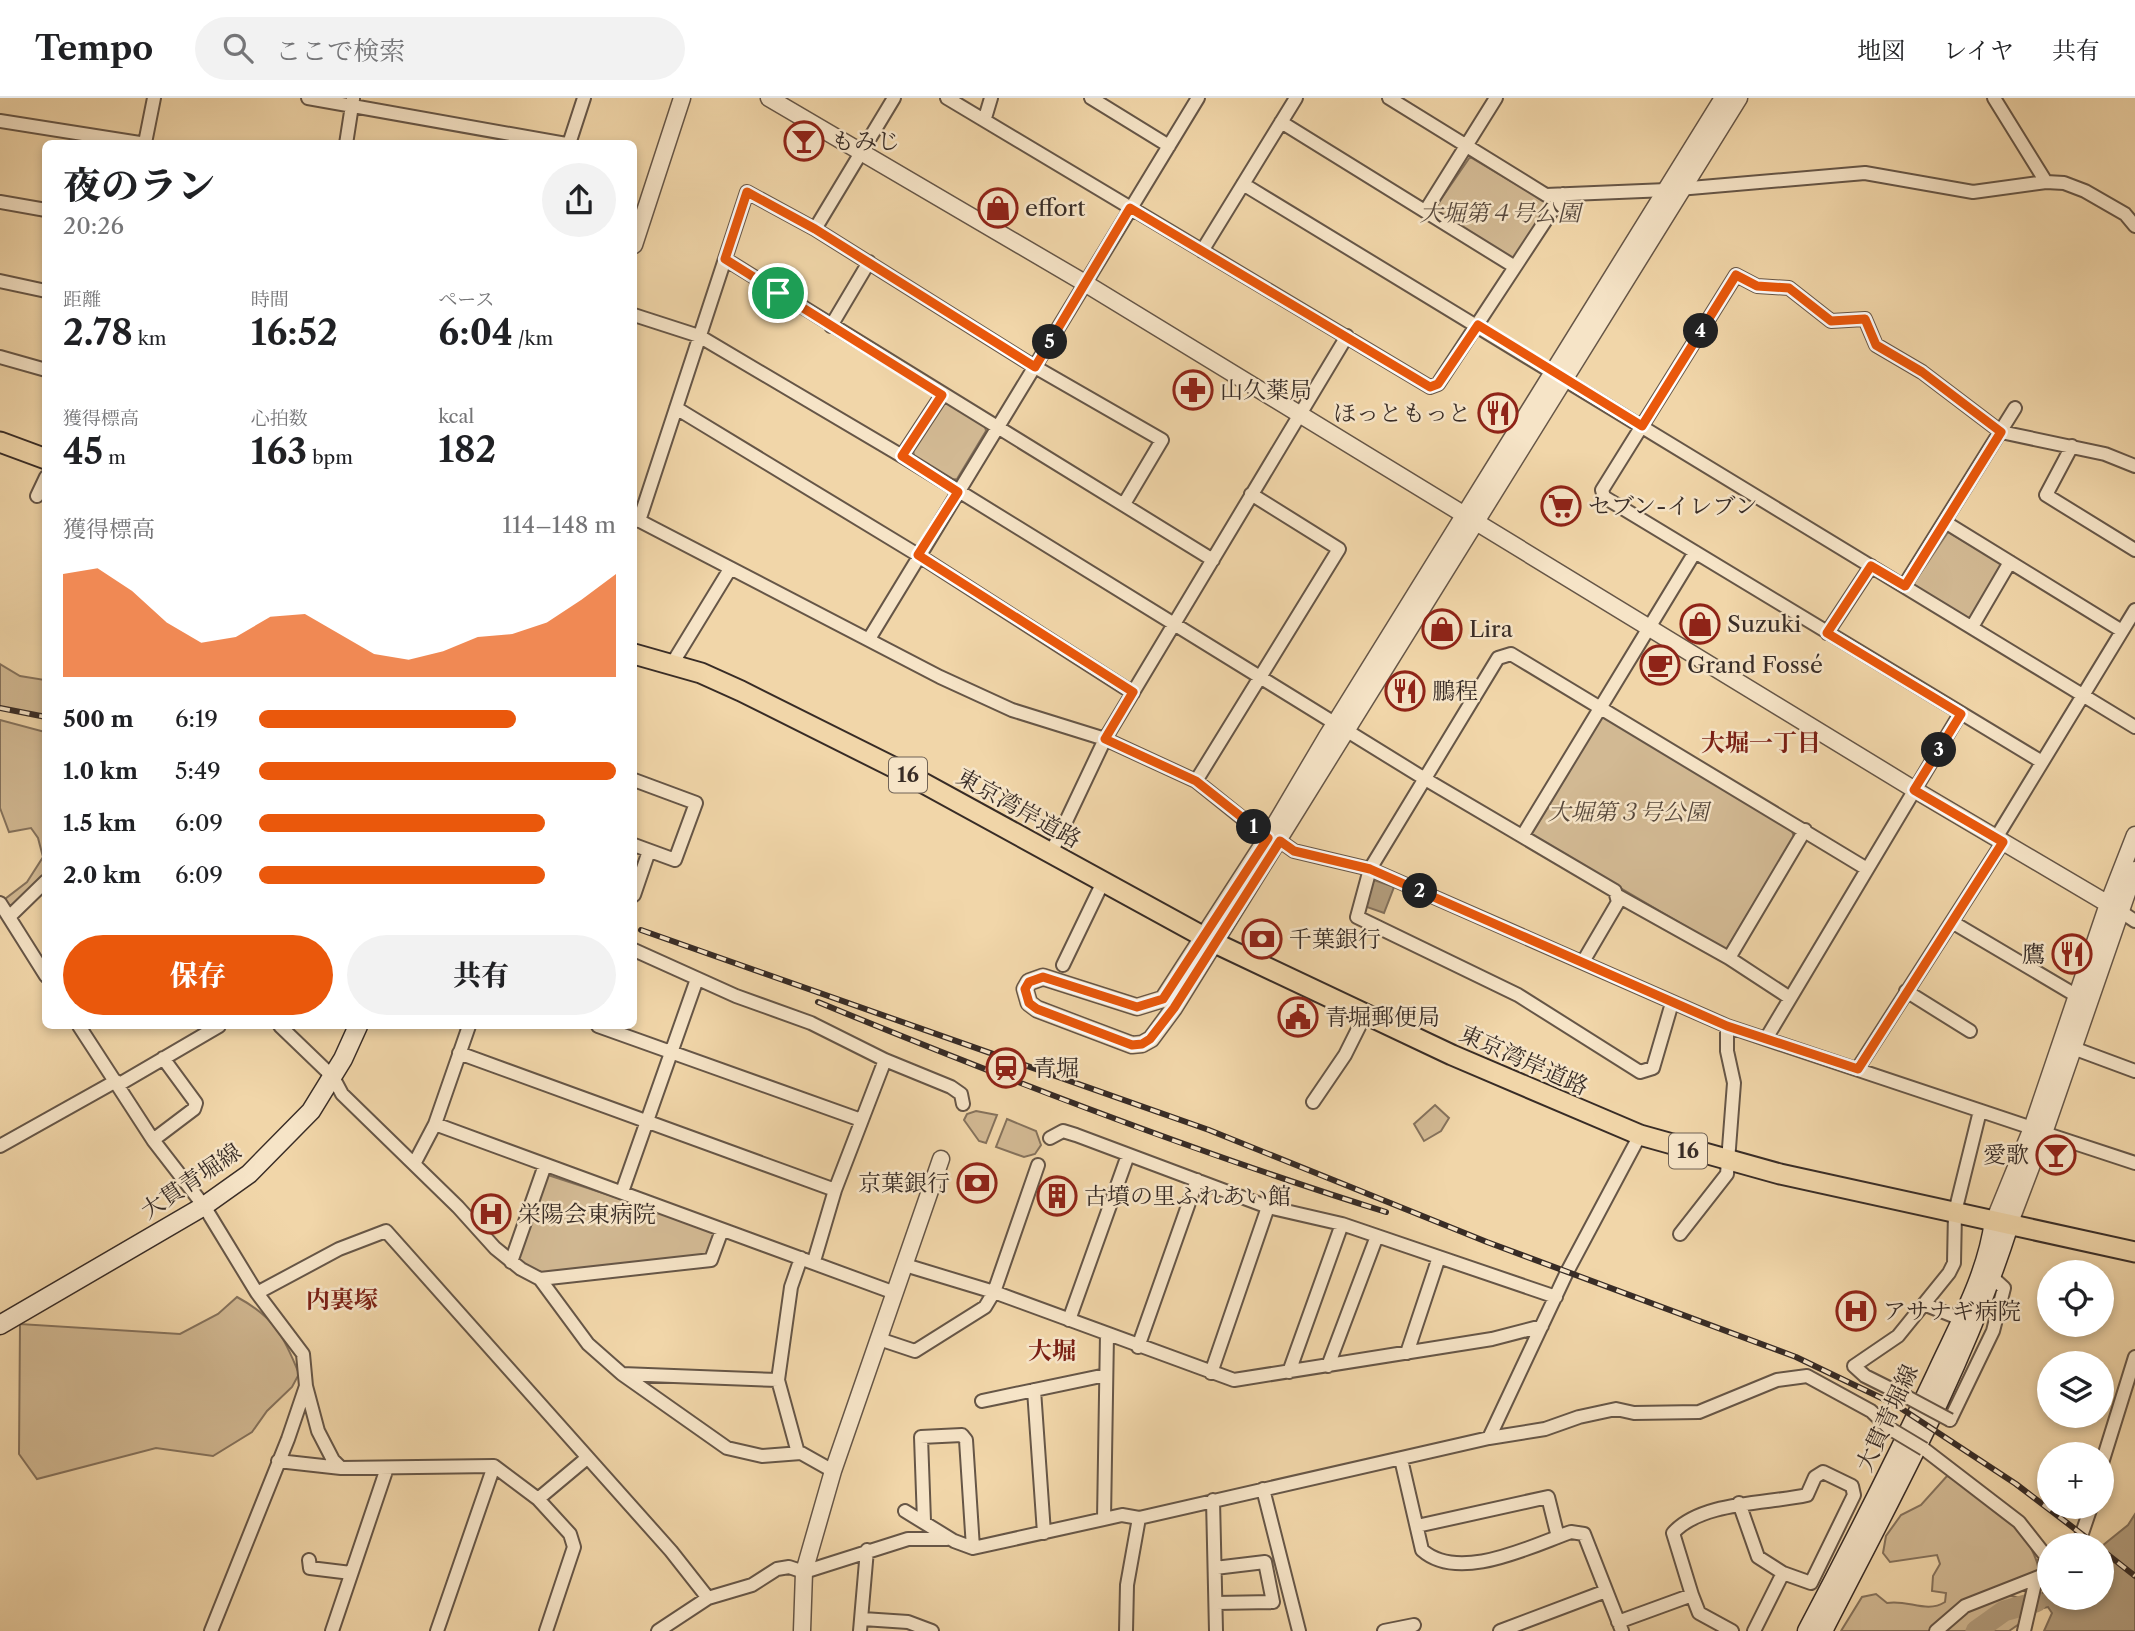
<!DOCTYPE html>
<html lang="ja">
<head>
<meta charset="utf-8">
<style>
	body { margin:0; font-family:"Libre Caslon Text","Noto Serif JP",serif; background:#f2f2f2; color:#202124; height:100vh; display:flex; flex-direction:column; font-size:26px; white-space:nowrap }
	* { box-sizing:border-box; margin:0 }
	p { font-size:23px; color:#757577 }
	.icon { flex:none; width:38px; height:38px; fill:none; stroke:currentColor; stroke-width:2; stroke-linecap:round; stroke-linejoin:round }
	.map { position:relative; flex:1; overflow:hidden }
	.sheet { position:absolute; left:42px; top:42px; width:595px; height:889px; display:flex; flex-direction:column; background:#fff; border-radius:10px; box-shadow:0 4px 10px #0003 }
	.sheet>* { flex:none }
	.tools { position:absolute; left:2037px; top:1162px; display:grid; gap:14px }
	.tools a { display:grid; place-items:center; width:77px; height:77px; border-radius:50%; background:#fff; box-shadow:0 4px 10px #0003; font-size:35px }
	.pin { position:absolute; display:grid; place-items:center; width:60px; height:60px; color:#fff; margin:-30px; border:4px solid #fff; border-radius:50%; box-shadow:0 2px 7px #0007 }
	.km { position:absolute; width:35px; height:35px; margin:-18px; border-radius:50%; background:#222; color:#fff; font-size:19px; line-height:35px; text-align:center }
	.round { display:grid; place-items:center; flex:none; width:74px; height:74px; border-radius:37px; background:#f2f2f2 }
	.headline { display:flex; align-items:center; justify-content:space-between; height:119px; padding:0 21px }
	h1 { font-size:38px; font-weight:800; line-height:52px }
	.figures { display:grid; grid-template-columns:repeat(3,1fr); gap:10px; height:119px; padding:7px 21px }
	.figures div { display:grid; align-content:center }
	.figures b { font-size:35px; font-weight:800 }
	.figures small { font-size:19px; font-weight:400 }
	.figures p { font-size:19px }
	.chart { height:196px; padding:14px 21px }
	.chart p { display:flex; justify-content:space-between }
	.chart svg { width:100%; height:126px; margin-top:7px; fill:#ea580c; opacity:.7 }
	.action { display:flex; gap:14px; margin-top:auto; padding:14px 21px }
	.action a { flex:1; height:80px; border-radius:42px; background:#ea580c; color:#fff; font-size:28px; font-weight:800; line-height:80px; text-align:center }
	.action a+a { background:#f2f2f2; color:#202124 }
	ul { padding:0 21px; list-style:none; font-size:23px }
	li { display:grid; grid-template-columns:112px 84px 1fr; align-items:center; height:52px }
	li i { height:18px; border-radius:9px; background:#ea580c }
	header { display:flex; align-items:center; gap:42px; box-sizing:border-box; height:98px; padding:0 35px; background:#fff; border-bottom:2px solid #e0e0e0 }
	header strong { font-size:33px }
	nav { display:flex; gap:38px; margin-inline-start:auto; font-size:24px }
	.search { width:490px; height:63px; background:#f2f2f2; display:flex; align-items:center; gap:18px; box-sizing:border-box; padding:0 24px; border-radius:38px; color:#757577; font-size:26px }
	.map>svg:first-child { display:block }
</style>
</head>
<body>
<header>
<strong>Tempo</strong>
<div class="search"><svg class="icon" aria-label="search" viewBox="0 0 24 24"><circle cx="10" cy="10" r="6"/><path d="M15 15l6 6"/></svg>ここで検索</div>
<nav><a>地図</a><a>レイヤ</a><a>共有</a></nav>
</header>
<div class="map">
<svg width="2135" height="1533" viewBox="0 0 2135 1533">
	<rect width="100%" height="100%" fill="#f1d6a9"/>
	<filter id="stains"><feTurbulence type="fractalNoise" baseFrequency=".00286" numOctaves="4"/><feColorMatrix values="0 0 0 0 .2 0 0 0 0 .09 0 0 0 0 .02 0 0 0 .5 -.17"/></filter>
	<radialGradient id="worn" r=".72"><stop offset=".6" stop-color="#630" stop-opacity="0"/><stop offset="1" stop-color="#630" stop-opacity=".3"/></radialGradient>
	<path fill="#d2b993" stroke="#85725c" stroke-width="2" d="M1470,59L1543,102L1547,109L1516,160L1509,161L1437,115L1435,110Z
		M946,304L985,328L986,333L957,381L950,382L914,358L913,352L941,306Z
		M1948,434L2000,465L2002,470L1969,522L1916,490L1914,485Z
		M0,566L20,578L45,582V619L0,609Z
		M1605,619L1792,733L1794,739L1726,852L1532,738L1531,733L1600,621Z
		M0,622L45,634V776L15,811L6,808L5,801L27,784L43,759L38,740L31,730L9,734L0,710Z
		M1435,1007L1449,1020L1441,1033L1424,1043L1414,1026Z
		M976,1013L997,1017L986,1045L979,1043L964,1022L967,1016Z
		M1007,1021L1036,1033L1041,1047L1035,1056L1024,1059L996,1049Z
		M545,1076L718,1133L708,1160L540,1177L517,1163Z
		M237,1199C274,1219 284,1238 299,1276L292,1289L267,1313L252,1334L213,1358L156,1350L37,1381L19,1356L20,1226L180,1236L218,1216Z
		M1947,1378C1982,1398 2032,1430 2039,1473L2008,1497L2020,1500L2022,1524L2009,1533H1841L1862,1499L1876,1496L1887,1505C1908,1501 1926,1516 1945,1504L1946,1495L1932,1493L1933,1478L1940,1466L1937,1457L1890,1464L1883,1455L1886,1438L1901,1417L1921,1407Z"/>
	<path fill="#b29c7c" stroke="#816f5a" stroke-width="2" d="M1374,782L1394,789L1384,815L1364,808Z
		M2135,1416V1533H2044L2052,1515L2048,1509L2034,1512L2038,1498L2049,1491V1500H2102V1448L2128,1427Z"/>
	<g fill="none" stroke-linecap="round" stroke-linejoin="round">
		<path stroke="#b29c7c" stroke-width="21" d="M1976,1533L2004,1513L2036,1504"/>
		<g stroke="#665647" stroke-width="16">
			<path id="minor" d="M308,0L566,46
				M947,0L1430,289L1438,286L1563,96
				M1091,0L1169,48
				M1389,0L1546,97L1667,92L1865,75L1973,94L2046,84L2064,85L2085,93L2125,116L2135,128
				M1994,0L2046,84
				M985,20L991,0
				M0,23L146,46
				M1281,24L1515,169
				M145,45L154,0
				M346,46L353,1
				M569,46L584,0
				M1243,86L2135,629
				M0,104L46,112
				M1426,112L1496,0
				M815,131L894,0
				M1202,153L1296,0
				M725,161L1213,462
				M0,183L46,193
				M634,217L699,238L902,358L1425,681L1615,793L1618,804L1584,862
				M831,228L869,164
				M0,259L46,272
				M676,310L918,457L1133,595
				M2072,348L2046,397L2135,452
				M902,358L942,297
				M37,398L46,379
				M634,420L940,579L1012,612L1105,641L1196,683L1267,740
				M639,423L747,94L815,131L1035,269L1162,342L1124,406
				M1945,424L2122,533
				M1904,488L2015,310
				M1972,529L2010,464
				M1827,535L1871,468
				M869,541L1198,0
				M672,566L730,471
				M2042,664L1604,399L1602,392L1736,177L1757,188L1789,190L1831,223L1865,221L1876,247L1922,274L2001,334L2105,356L2135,368
				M634,682L696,705L675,762L634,747
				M1196,683L1339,451L1251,396
				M1523,737L1695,454
				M1996,740L2135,512
				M1280,743L1294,753L1370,771L1727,928L2032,1030
				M1051,755L1105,641L1347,238
				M634,797L649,753
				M1618,798L1729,860L1790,900
				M0,805L46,878
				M2120,813L2135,823
				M9,819L46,783
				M1952,824L2077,898
				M634,852L736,898L811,925L885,962L951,989L961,996L963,1006
				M1729,860L1805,732
				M1063,867L1103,784
				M1906,893L1970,933
				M1672,905L1653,970L1640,974L1518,897L1357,819L1370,771L1498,560L1511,556L1867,771
				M79,928L153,1042L204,1108L257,1195L303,1256L306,1288L318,1333L333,1362L341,1370
				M280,928L333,979L342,996L458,1109L495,1150L521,1171L540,1181L588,1246L622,1276L727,1350L762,1358L801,1355L833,1373
				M598,928L861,1022
				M1767,939L1960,616
				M2073,950L2135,973
				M459,955L835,1092
				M1858,970L2003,744
				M118,987L219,928
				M1313,1004L1345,957L1365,917
				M435,1026L895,1195
				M2044,1035L2135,1065
				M1050,1040L1063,1033L1076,1037L1268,1109L1342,1126L1556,1199
				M153,1042L194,1011L196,1005L163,960
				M0,1048L116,983
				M414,1066L435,1026L469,928
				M622,1094L697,881
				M1680,1136L1727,1076L1734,985L1727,953V928
				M814,1163L835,1092L885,962
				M511,1164L545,1067
				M905,1167L994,1194L1234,1282L1492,1241L1542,1228
				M540,1181L711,1162L722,1132
				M257,1195L339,1151L386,1133L671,1453L708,1500
				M1926,1207L1961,1221
				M1069,1222L1128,1057
				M879,1241L915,1253L985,1209L994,1194L1038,1067
				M1138,1249L1197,1082
				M1407,1255L1439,1159
				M1328,1268L1377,1138
				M1289,1274L1342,1126
				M1211,1275L1268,1109
				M622,1276L778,1282
				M1034,1292L1044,1435
				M1907,1299L1865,1278L1854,1268L1898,1238L1949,1175L1954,1165L1955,1114L1980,1013
				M982,1303L1106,1277
				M1950,1322L1993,1233L2004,1190L1992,1179
				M1489,1340L1567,1174L1640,1037
				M1924,1351L2019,1424L2045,1457L2046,1477
				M798,1355L778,1282L791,1189L801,1160
				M1401,1361L1422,1452C1459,1485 1531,1448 1571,1434L1584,1436L1622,1533
				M278,1363L341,1370L494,1368L538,1401L570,1436L574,1449L546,1533
				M2102,1365L2135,1259
				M1263,1391L1299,1533
				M538,1401L587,1360
				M1213,1402L1216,1533
				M1739,1405L1758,1459L1783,1475L1754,1533
				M905,1413L954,1443L973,1450L1122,1417L1139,1420L1489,1340L1545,1331L1579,1319L1616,1311L1634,1315L1699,1314L1777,1282L1807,1278L1871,1313L1889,1330
				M1104,1421L1107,1236
				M924,1423L921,1339L962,1337L966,1342L973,1450
				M1417,1428L1548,1399L1558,1439
				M2078,1447L2091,1409
				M309,1462L310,1470L351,1475
				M1215,1470L1265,1464L1273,1504L1216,1505
				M1692,1497L1673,1435C1702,1403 1768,1406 1807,1397L1815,1379L1823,1374L1852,1388L1854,1397L1811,1485L1783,1475
				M863,1521L908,1524L932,1533
				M1618,1524L1692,1497L1699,1515L1732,1533
				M211,1533L288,1341L306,1288
				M332,1533L387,1370
				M437,1533L494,1368
				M658,1533L708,1500L752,1487L777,1471L789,1469L804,1474L908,1441H947
				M860,1533L867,1452
				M1126,1533L1127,1487L1139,1420
				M1384,1533L1414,1527
				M1500,1533L1606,1493
				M1936,1533L1965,1508L2049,1475
				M2024,1533L2036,1481"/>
		</g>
		<g stroke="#665647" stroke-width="19">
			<path id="tertiary" d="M769,0L1083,184L1915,692L2120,813
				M1723,0L1326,640L1267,740L1163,901L1137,909L1043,879L1029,884L1025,891L1029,905L1037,911L1132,947L1142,946L1151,941L1174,910L1739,0
				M634,147L682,0
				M1994,1123L2032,1030L2108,806L2135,737
				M2009,1127L2044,1035L2135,772
				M802,1533L804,1474L833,1373L941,1061"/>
		</g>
		<g stroke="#382c26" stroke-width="21">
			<path id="secondary" d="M0,1227L204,1108L249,1076L311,1013L343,961L358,928
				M1807,1533C1852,1448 1895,1363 1936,1276C1959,1226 1987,1177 1994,1123
				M1823,1533C1891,1400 1964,1269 2009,1127"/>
		</g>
		<g stroke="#382c26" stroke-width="23">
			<path id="trunk" d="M0,344L46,361
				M634,556L701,575L741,593L905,675L1215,845L1452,957L1640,1037L1780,1076L2135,1154"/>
		</g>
		<use href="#minor" stroke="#f6e4c7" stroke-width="12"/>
		<use href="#tertiary" stroke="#f6e4c7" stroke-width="16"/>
		<use href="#secondary" stroke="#f6e4c7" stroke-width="18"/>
		<use href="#trunk" stroke="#f1d6a9" stroke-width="19"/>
		<g stroke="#382c26" stroke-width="6">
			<path id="rail" d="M0,610L46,619
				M641,832L1209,1032L1487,1144L1796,1259L1896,1307L2016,1386L2096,1447
				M818,904C1005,981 1194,1054 1386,1114
				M2102,1452L2135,1478"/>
		</g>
		<use href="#rail" stroke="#f6e4c7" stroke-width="3.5" stroke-dasharray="10" stroke-linecap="butt"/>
		<g stroke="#665647" stroke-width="16" stroke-linecap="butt">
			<path id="minor-bridge" d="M1907,1299L1950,1322
				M1889,1330L1924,1351"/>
		</g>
		<use href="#minor-bridge" stroke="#f6e4c7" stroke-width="12"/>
	</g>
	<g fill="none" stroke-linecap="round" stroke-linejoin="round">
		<g stroke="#fff" stroke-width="14">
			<path id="route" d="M747,94L815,131L1035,269L1130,110L1430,289L1438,286L1478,227L1642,328L1736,177L1757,188L1789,190L1831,223L1865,221L1876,247L1922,274L2001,334L1905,488L1871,468L1827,535L1961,616L1914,692L2003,744L1858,971L1727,928L1370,771L1294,753L1280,743L1174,910L1150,941L1142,946L1132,947L1037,911L1029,905L1025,891L1029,884L1043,879L1137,909L1163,901L1268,740L1196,683L1105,641L1133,594L918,457L958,394L902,358L942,297L725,161Z"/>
		</g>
		<use href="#route" stroke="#ea580c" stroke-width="9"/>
	</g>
	<defs>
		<g id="bar-ring" transform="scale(2.0125)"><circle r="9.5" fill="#f6e4c7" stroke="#8f2418" stroke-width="1.5"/><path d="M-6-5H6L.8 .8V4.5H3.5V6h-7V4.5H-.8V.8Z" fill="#8f2418"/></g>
		<g id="shop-ring" transform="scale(2.0125)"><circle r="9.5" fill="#f6e4c7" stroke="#8f2418" stroke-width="1.5"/><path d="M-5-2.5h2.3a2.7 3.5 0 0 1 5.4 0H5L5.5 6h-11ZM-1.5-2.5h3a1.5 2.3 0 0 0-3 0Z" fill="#8f2418"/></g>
		<g id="pharmacy-ring" transform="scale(2.0125)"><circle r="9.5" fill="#f6e4c7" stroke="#8f2418" stroke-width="1.5"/><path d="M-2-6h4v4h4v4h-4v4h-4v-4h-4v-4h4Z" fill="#8f2418"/></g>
		<g id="restaurant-ring" transform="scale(2.0125)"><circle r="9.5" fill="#f6e4c7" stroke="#8f2418" stroke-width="1.5"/><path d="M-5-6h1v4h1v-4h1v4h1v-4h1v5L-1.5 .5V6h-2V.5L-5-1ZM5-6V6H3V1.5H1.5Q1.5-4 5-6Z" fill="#8f2418"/></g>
		<g id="supermarket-ring" transform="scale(2.0125)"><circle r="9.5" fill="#f6e4c7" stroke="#8f2418" stroke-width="1.5"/><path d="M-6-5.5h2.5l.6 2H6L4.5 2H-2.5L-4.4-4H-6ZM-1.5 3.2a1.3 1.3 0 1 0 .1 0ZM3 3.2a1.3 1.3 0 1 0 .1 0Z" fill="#8f2418"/></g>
		<g id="cafe-ring" transform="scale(2.0125)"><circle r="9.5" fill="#f6e4c7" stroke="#8f2418" stroke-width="1.5"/><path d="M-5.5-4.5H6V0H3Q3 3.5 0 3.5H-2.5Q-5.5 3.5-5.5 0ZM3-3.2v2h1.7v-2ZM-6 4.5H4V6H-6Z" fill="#8f2418"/></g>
		<g id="bank-ring" transform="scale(2.0125)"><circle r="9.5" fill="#f6e4c7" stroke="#8f2418" stroke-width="1.5"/><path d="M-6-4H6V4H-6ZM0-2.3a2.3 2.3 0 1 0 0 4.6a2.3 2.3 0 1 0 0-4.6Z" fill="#8f2418"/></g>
		<g id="civic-ring" transform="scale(2.0125)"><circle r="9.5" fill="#f6e4c7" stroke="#8f2418" stroke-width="1.5"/><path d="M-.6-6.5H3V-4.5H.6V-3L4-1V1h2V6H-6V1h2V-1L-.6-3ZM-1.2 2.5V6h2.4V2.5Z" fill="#8f2418"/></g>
		<g id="station-ring" transform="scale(2.0125)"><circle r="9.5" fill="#f6e4c7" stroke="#8f2418" stroke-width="1.5"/><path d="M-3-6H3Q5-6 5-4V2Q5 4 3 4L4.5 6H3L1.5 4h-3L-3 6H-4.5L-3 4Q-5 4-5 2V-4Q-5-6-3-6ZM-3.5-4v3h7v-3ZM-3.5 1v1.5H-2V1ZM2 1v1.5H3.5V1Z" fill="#8f2418"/></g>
		<g id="building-ring" transform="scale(2.0125)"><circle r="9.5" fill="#f6e4c7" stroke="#8f2418" stroke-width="1.5"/><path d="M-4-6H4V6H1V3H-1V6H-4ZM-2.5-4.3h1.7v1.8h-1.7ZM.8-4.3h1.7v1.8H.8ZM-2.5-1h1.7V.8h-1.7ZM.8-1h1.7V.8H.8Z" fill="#8f2418"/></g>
		<g id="hospital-ring" transform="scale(2.0125)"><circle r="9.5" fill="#f6e4c7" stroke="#8f2418" stroke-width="1.5"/><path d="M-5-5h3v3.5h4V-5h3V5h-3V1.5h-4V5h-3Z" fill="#8f2418"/></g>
	</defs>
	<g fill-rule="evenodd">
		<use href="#bar-ring" x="804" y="43"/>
		<use href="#shop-ring" x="998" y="110"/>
		<use href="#pharmacy-ring" x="1193" y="292"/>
		<use href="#restaurant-ring" x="1498" y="315"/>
		<use href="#supermarket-ring" x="1561" y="408"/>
		<use href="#shop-ring" x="1700" y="526"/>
		<use href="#shop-ring" x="1442" y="531"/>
		<use href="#cafe-ring" x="1660" y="567"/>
		<use href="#restaurant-ring" x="1405" y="593"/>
		<use href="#bank-ring" x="1262" y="841"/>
		<use href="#restaurant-ring" x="2072" y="856"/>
		<use href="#civic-ring" x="1298" y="919"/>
		<use href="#station-ring" x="1006" y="970"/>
		<use href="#bar-ring" x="2056" y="1057"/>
		<use href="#bank-ring" x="977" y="1085"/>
		<use href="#building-ring" x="1057" y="1098"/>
		<use href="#hospital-ring" x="491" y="1116"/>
		<use href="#hospital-ring" x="1856" y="1213"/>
	</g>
	<g text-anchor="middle" stroke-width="5" stroke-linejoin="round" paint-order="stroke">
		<g fill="#f6e4c7" stroke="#716356" stroke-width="2">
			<rect x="889" y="659.5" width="38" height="35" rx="5"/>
			<rect x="1669" y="1035.5" width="38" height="35" rx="5"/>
		</g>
		<g font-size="21" font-weight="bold" fill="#382c26">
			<text x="908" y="684">16</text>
			<text x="1688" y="1060">16</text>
		</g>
		<g font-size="23" fill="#382c26" stroke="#f6e4c7" text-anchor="start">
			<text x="831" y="51">もみじ</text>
			<text x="1025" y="118">effort</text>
			<text x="1220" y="300">山久薬局</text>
			<text x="1471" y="323" text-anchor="end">ほっともっと</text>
			<text x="1588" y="416">セブン-イレブン</text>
			<text x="1727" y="534">Suzuki</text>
			<text x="1469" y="539">Lira</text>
			<text x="1687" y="575">Grand Fossé</text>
			<text x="1432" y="601">鵬程</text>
			<text x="1289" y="849">千葉銀行</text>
			<text x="2045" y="864" text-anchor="end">鷹</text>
			<text x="1325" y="927">青堀郵便局</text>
			<text x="1033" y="978">青堀</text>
			<text x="2029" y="1065" text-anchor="end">愛歌</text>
			<text x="950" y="1093" text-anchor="end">京葉銀行</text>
			<text x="1084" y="1106">古墳の里ふれあい館</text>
			<text x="518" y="1124">栄陽会東病院</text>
			<text x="1883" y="1221">アサナギ病院</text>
		</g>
		<g font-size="23" font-style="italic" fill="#57483c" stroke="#f6e4c7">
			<text x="1500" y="123">大堀第４号公園</text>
			<text x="1628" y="722">大堀第３号公園</text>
		</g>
		<g font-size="23" fill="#382c26" stroke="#f6e4c7">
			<text transform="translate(1019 710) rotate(29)" y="8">東京湾岸道路</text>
			<text transform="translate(1524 962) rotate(24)" y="8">東京湾岸道路</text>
			<text transform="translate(191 1083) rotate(-34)" y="8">大貫青堀線</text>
			<text transform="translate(1887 1320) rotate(-65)" y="8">大貫青堀線</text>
		</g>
		<g font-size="24" font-weight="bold" fill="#7a1f14" stroke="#f6e4c7">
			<text x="1761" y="653">大堀一丁目</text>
			<text x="342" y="1210">内裏塚</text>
			<text x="1052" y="1261">大堀</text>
		</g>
	</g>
	<rect width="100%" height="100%" filter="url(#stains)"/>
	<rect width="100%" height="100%" fill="url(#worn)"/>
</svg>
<div class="tools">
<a><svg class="icon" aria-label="locate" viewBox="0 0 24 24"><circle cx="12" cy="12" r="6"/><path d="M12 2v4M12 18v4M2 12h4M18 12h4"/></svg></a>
<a><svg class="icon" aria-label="layers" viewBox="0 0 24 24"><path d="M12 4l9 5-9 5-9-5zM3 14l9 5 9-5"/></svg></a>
<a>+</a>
<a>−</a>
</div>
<div class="pin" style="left:778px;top:195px;background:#1e9e55"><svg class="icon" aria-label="arrive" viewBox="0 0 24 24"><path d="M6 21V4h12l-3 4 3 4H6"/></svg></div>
<b class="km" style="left:1254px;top:729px">1</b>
<b class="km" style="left:1420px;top:793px">2</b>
<b class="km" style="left:1939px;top:652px">3</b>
<b class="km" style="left:1701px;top:233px">4</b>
<b class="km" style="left:1050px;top:244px">5</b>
<section class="sheet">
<div class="headline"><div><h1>夜のラン</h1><p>20:26</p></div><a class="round"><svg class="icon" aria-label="share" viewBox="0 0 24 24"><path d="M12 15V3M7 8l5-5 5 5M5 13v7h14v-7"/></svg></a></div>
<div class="figures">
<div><p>距離</p><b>2.78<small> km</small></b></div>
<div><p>時間</p><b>16:52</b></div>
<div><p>ペース</p><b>6:04<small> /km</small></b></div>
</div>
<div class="figures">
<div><p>獲得標高</p><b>45<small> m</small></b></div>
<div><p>心拍数</p><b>163<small> bpm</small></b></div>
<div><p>kcal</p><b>182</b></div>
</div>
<div class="chart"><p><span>獲得標高</span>114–148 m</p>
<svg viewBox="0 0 160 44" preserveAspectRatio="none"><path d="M0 44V8L10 6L20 14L30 25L40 32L50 30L60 23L70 22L80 29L90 36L100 38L110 35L120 30L130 29L140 25L150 17L160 8V44z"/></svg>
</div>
<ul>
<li><b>500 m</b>6:19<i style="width:72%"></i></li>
<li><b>1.0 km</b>5:49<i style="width:100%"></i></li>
<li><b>1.5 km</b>6:09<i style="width:80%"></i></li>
<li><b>2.0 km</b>6:09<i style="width:80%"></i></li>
</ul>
<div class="action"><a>保存</a><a>共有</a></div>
</section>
</div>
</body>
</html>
